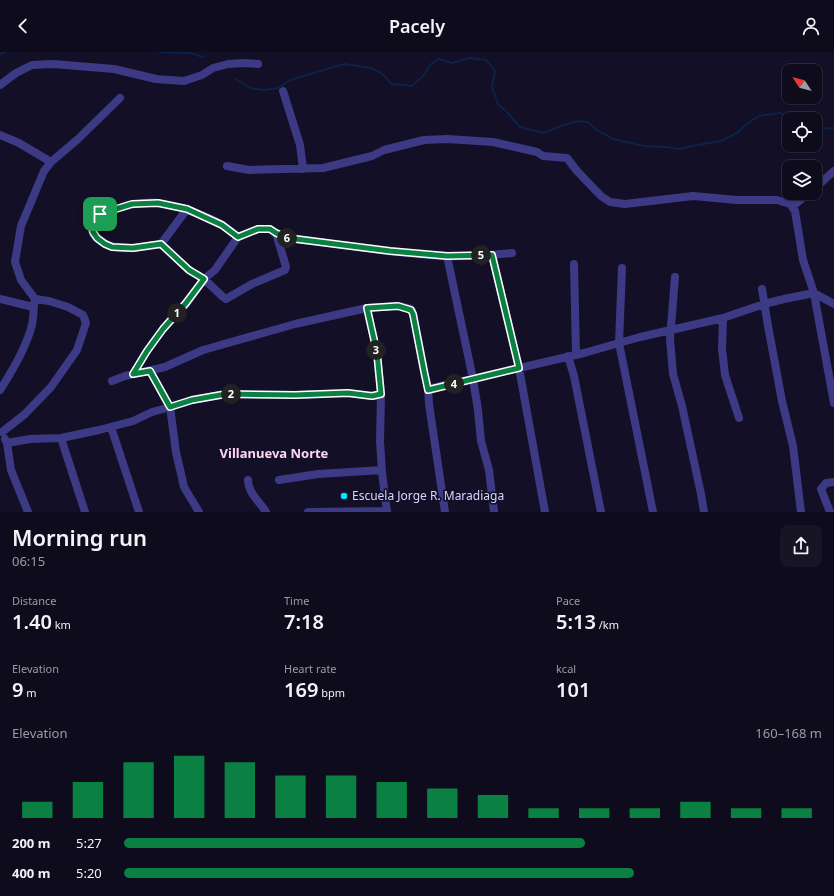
<!DOCTYPE html>
<html lang="en">
<head>
<meta charset="utf-8">
<style>
	body { margin:0; font-family:"Noto Sans",sans-serif; background:#171425; color:#f1f3f6; height:100vh; display:flex; flex-direction:column; font-size:15px; white-space:nowrap }
	* { box-sizing:border-box; margin:0 }
	p { font-size:13px; color:#9b9ba3 }
	.icon { flex:none; width:22px; height:22px; fill:none; stroke:currentColor; stroke-width:2; stroke-linecap:round; stroke-linejoin:round }
	.map { position:relative; height:460px; overflow:hidden }
	.details { display:flex; flex-direction:column; background:#0e0b1c; flex:1 }
	.details>* { flex:none }
	.needle { width:26px; rotate:306deg }
	.tools { position:absolute; left:782px; top:12px; display:grid; gap:8px }
	.tools a { display:grid; place-items:center; width:40px; height:40px; border-radius:8px; background:#0e0b1c; box-shadow:0 1px 3px #0004,0 0 0 1px #2e2b3b; font-size:20px }
	.pin { position:absolute; display:grid; place-items:center; width:34px; height:34px; color:#fff; margin:-17px; border-radius:8px; box-shadow:0 2px 6px #0006 }
	.km { position:absolute; width:20px; height:20px; margin:-10px; border-radius:50%; background:#222; color:#fff; font-size:11px; line-height:20px; text-align:center }
	.round { display:grid; place-items:center; flex:none; width:42px; height:42px; border-radius:8px; background:#171425 }
	.headline { display:flex; align-items:center; justify-content:space-between; height:68px; padding:0 12px }
	h1 { font-size:22px; font-weight:600; line-height:30px }
	.metrics { display:grid; grid-template-columns:repeat(3,1fr); gap:6px; height:68px; padding:4px 12px }
	.metrics div { display:grid; align-content:center }
	.metrics b { font-size:20px; font-weight:600 }
	.metrics small { font-size:11px; font-weight:400 }
	.metrics p { font-size:11px }
	.chart { height:112px; padding:8px 12px }
	.chart p { display:flex; justify-content:space-between }
	.chart svg { width:100%; height:72px; margin-top:4px; stroke:#0b8043; stroke-width:6 }
	ul { padding:0 12px; list-style:none; font-size:13px }
	li { display:grid; grid-template-columns:64px 48px 1fr; align-items:center; height:30px }
	li i { height:10px; border-radius:5px; background:#0b8043 }
	header { display:flex; justify-content:space-between; align-items:center; height:52px; padding:0 12px; background:#0e0b1c; font-size:18px; font-weight:600 }
	.map>svg:first-child { display:block }
</style>
</head>
<body>
<header><svg class="icon" aria-label="back" viewBox="0 0 24 24"><path d="M15 5l-7 7 7 7"/></svg>Pacely<svg class="icon" aria-label="person" viewBox="0 0 24 24"><circle cx="12" cy="8" r="4"/><path d="M4 21q1-7 8-7t8 7"/></svg></header>
<div class="map">
<svg width="834" height="460" viewBox="0 0 834 460">
	<rect width="100%" height="100%" fill="#130f26"/>
	<g fill="none" stroke-linecap="round" stroke-linejoin="round">
		<path stroke="#0c2248" stroke-width="2" d="M159,0L190,1L203,5
			M0,2L6,0
			M236,27L250,36L263,38L278,36L290,28L344,12L371,16L381,21L392,32L412,34L423,24L431,12L439,7L452,11L470,6L486,8L495,19L492,35L498,52L507,60L520,75L543,81L564,73L578,69L588,70L597,78L613,87L644,94L666,95L679,97L692,94L721,89L737,81L748,71L759,64L780,61L793,67
			M815,77L834,76"/>
		<path stroke="#3d3a85" stroke-width="8" d="M0,33L16,21L32,13L53,12L114,17L156,27L184,29L202,23L213,16L228,12L244,11L258,12
			M283,39L300,93L303,117
			M0,83L19,91L51,110
			M227,114L249,118L323,116L372,104L384,98L424,88L447,87L493,90L537,100L543,104L567,106L577,119L601,144L610,150L625,152L693,144L737,148H777L790,152L795,159L803,208L814,241L817,258L834,351
			M815,136L834,119
			M792,155L809,141
			M187,157L161,192C142,195 120,201 102,190C99,188 95,185 93,182C91,177 92,172 95,167C99,161 109,159 116,157C129,153 144,149 158,151C177,153 204,163 221,172C227,176 233,181 238,185
			M161,192L189,218L204,227L222,244L226,247L252,232L285,218L286,215L276,181
			M492,203L519,316L545,460
			M447,204L473,327L478,358L481,389L489,418L494,460
			M574,212L576,303
			M622,216L619,291L653,460
			M675,225L670,287L673,322L682,354L701,442L704,460
			M762,237L768,274L782,349L793,394L801,460
			M0,247L33,255
			M367,256L377,301L381,342L380,389L382,420L387,460
			M723,266L722,297L725,323L739,366
			M568,304L574,324L601,460
			M150,319L170,355L176,400L184,435L199,460
			M133,322L147,299L163,277L187,251L204,227L215,218L238,185L258,177H270L276,181L288,186C341,192 394,202 447,204C469,205 491,203 512,201
			M112,329L125,324L165,315L203,298L295,272L367,256L398,254L411,257L413,262L428,337L429,352L445,460
			M428,337L584,301L640,285L671,278L723,266L764,252L784,247L814,241L834,252
			M0,338C13,318 26,296 32,273C34,264 33,256 35,247L21,228L15,210L21,174L44,119L51,110L78,87L120,46
			M111,375L139,460
			M2,380L25,362L51,335L77,298L86,271L83,263L68,255L49,249L35,247
			M61,386L85,460
			M5,387L7,391L11,418L28,460
			M7,391L30,387L61,386L99,378L133,369L152,360L170,355L192,348L226,342L295,343L348,341L372,344L381,342
			M248,428C248,441 260,450 266,460
			M279,428L318,422L382,418
			M308,460L387,459
			M830,460L821,437L826,431L834,430"/>
	</g>
	<g fill="none" stroke-linecap="round" stroke-linejoin="round">
		<g stroke="#fff" stroke-width="8">
			<path id="route" d="M158,151L187,157L222,173L238,185L258,177H270L276,181L288,186L390,199L447,204L492,203L519,316L428,338L424,319L413,262L411,258L398,254L367,256L377,301L381,342L372,344L348,341L295,343L226,342L192,348L170,355L150,319L133,322L147,299L163,277L186,251L204,227L189,218L161,192L133,196L112,195L105,192L97,186L93,180L92,176L95,166L100,162L132,152Z"/>
		</g>
		<use href="#route" stroke="#0b8043" stroke-width="5"/>
	</g>
	<circle fill="#00e5ff" stroke="#130f26" stroke-width="1.5" cx="344" cy="444" r="4"/>
	<g text-anchor="middle" stroke-width="3.5" stroke-linejoin="round" paint-order="stroke">
		<g font-size="12" fill="#d9d4ff" stroke="#130f26" text-anchor="start">
			<text x="352" y="448">Escuela Jorge R. Maradiaga</text>
		</g>
		<g font-size="13" font-weight="bold" fill="#ffd6f0" stroke="#130f26">
			<text x="274" y="406">Villanueva Norte</text>
		</g>
	</g>
</svg>
<div class="tools">
<a><svg class="needle" viewBox="-14 -14 28 28"><path d="M0-13l5 13h-10z" fill="#e53935"/><path d="M0 13l5-13h-10z" fill="#9b9ba3"/></svg></a>
<a><svg class="icon" aria-label="locate" viewBox="0 0 24 24"><circle cx="12" cy="12" r="6"/><path d="M12 2v4M12 18v4M2 12h4M18 12h4"/></svg></a>
<a><svg class="icon" aria-label="layers" viewBox="0 0 24 24"><path d="M12 4l9 5-9 5-9-5zM3 14l9 5 9-5"/></svg></a>
</div>
<div class="pin" style="left:100px;top:162px;background:#1e9e55"><svg class="icon" aria-label="arrive" viewBox="0 0 24 24"><path d="M6 21V4h12l-3 4 3 4H6"/></svg></div>
<b class="km" style="left:177px;top:261px">1</b>
<b class="km" style="left:231px;top:342px">2</b>
<b class="km" style="left:376px;top:298px">3</b>
<b class="km" style="left:454px;top:332px">4</b>
<b class="km" style="left:481px;top:203px">5</b>
<b class="km" style="left:287px;top:186px">6</b>
</div>
<section class="details">
<div class="headline"><div><h1>Morning run</h1><p>06:15</p></div><a class="round"><svg class="icon" aria-label="share" viewBox="0 0 24 24"><path d="M12 15V3M7 8l5-5 5 5M5 13v7h14v-7"/></svg></a></div>
<div class="metrics">
<div><p>Distance</p><b>1.40<small> km</small></b></div>
<div><p>Time</p><b>7:18</b></div>
<div><p>Pace</p><b>5:13<small> /km</small></b></div>
</div>
<div class="metrics">
<div><p>Elevation</p><b>9<small> m</small></b></div>
<div><p>Heart rate</p><b>169<small> bpm</small></b></div>
<div><p>kcal</p><b>101</b></div>
</div>
<div class="chart"><p><span>Elevation</span>160–168 m</p>
<svg viewBox="0 0 160 44" preserveAspectRatio="none"><path d="M5 44V34M15 44V22M25 44V10M35 44V6M45 44V10M55 44V18M65 44V18M75 44V22M85 44V26M95 44V30M105 44V38M115 44V38M125 44V38M135 44V34M145 44V38M155 44V38"/></svg>
</div>
<ul>
<li><b>200 m</b>5:27<i style="width:66%"></i></li>
<li><b>400 m</b>5:20<i style="width:73%"></i></li>
</ul>
</section>
</body>
</html>
